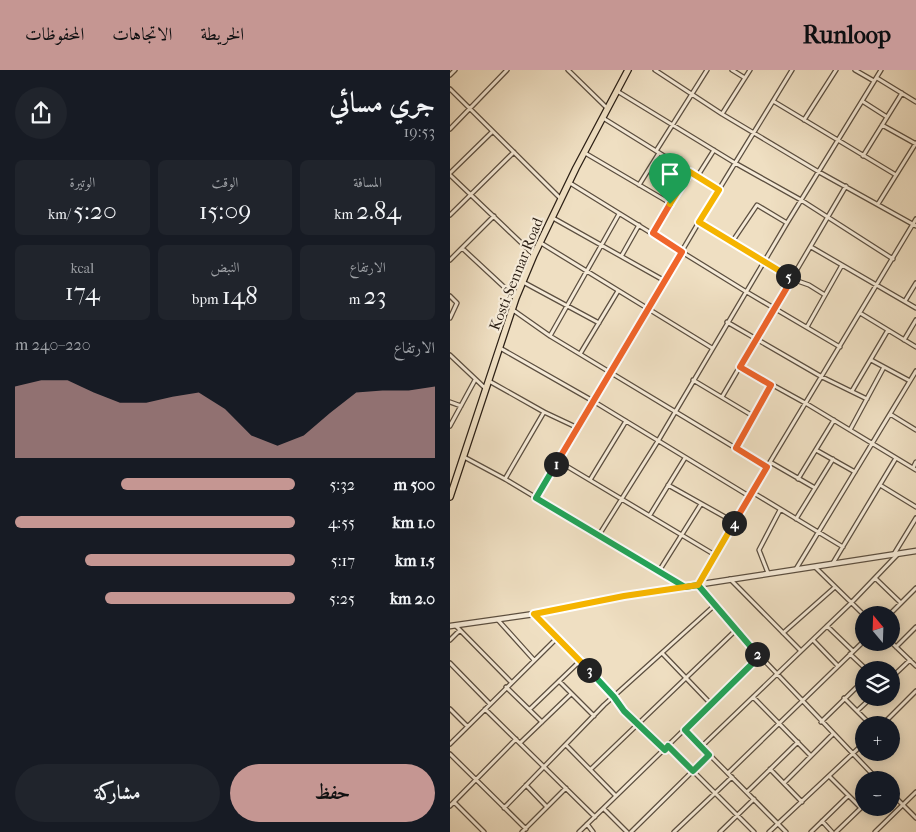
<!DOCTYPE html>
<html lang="ar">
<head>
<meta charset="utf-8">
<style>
	body { margin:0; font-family:"IM FELL French Canon",Amiri,serif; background:#20242c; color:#f1f3f6; direction:rtl; height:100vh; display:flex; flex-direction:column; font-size:19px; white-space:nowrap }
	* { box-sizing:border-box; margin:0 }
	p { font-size:16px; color:#9ea1a6 }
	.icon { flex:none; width:28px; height:28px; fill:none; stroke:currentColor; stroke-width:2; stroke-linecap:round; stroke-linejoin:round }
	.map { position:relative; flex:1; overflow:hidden; direction:ltr }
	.panel { display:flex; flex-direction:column; background:#171b24; width:450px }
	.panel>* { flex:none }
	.needle { width:32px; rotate:341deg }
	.controls { position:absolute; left:405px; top:536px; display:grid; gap:10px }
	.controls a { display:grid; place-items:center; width:45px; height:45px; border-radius:50%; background:#171b24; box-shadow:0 2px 12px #0003; font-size:25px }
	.pin { position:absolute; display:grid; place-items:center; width:42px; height:42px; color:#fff; margin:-51px -21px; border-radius:50% 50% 50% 0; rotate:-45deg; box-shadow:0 0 5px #0007 }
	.pin .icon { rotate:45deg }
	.km { position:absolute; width:25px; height:25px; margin:-12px; border-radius:50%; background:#222; color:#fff; font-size:14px; line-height:25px; text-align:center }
	.round { display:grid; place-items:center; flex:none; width:52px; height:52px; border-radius:26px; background:#20242c }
	.head { display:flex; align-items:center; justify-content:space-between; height:85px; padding:0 15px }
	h1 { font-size:28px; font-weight:600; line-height:38px }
	.metrics { display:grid; grid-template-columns:repeat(3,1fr); gap:8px; height:85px; padding:5px 15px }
	.metrics div { display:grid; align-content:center; border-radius:8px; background:#20242c; text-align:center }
	.metrics b { font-size:25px; font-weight:600 }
	.metrics small { font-size:14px; font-weight:400 }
	.metrics p { font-size:14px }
	.chart { height:140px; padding:10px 15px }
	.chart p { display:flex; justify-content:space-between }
	.chart svg { width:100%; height:90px; margin-top:5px; fill:#c59692; opacity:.7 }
	.cta { display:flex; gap:10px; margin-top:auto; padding:10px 15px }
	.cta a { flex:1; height:58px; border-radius:30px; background:#c59692; color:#111; font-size:20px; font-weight:600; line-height:58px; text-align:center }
	.cta a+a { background:#20242c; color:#f1f3f6 }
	ul { padding:0 15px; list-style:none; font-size:16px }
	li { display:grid; grid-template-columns:80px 60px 1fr; align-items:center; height:38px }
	li i { height:12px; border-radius:6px; background:#c59692 }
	header { display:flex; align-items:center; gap:30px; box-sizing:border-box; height:70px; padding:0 25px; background:#c59692; color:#111 }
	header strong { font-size:24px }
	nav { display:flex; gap:28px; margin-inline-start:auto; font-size:18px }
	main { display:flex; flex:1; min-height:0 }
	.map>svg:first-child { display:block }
</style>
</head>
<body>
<header>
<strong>Runloop</strong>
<nav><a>الخريطة</a><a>الاتجاهات</a><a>المحفوظات</a></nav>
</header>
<main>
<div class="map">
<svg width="466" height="762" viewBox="0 0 466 762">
	<rect width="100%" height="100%" fill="#efdfc2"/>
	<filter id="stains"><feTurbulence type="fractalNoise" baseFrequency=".004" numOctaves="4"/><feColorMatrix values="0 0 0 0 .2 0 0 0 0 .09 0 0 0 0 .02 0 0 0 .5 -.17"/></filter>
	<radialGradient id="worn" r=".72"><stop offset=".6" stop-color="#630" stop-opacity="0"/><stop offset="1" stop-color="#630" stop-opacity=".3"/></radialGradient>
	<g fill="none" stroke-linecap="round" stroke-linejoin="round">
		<g stroke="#5c4f40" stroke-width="5.5">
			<path id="minor" d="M118,0L157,38
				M205,0L272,44L369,102L466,156
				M282,0L295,8
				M405,0L424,11
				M0,5L5,0
				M427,8L466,32
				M0,19L111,129
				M167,21L285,93L351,130L443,189
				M323,31L446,105
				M412,31L437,47
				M272,44L300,0
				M153,48L269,120
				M354,50L386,0
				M432,55L466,74
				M0,59L57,0
				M206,81L257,0
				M135,83L220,133
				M413,86L452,23
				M0,103L42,62
				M0,105L84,185
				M247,107L264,80
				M120,113L295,221L390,277
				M189,115L209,83
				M428,134L466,73
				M0,145L64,82
				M103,148L215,211
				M249,152L342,209L359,215L375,225
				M203,163L240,102
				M282,172L307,135L337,153
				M91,173L262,278
				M361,177L466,238
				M12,178L66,228
				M172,185L189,155
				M0,190L44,146
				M73,212L149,253
				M0,226L7,233L0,248
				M455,231L466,213
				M63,240L100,266L317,397
				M410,243L466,277
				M277,252L372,307L417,329
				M357,257L392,195
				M100,266L169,144
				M454,270L466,250
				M50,278L143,331L299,426
				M130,284L168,221
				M0,285L36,319
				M421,290L460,311
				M290,297L357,334L466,400
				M243,310L303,346
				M39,311L94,342L128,358
				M402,321L438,260
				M272,327L396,116
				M0,332L11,336
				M440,344L466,360
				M0,356L25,310
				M400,360L434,297
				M286,377L321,315
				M366,380L405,402
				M14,387L55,409L235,517
				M108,391L265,485
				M320,392L365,418
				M463,398L466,392
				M55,409L94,342
				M348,409L384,350
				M140,410L176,351
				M218,415L284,452
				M430,415L466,437
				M302,422L393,477
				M86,428L249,152L342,0
				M200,445L235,388
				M346,449L383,389
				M149,465L208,371L337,153L431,0
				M444,484L466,448
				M383,493L446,388
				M365,497L414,545
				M346,499L466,301
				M209,501L251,434
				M318,503L309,480L330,440
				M425,508L451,533
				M280,509L351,581
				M85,544L130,591L164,627L174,641L215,680
				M439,545L466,518
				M48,550L84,590
				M6,556L61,612
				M377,556L403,581
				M333,563L385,517
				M0,570L10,560
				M363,570L388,596
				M441,572L466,596
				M446,577L466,557
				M212,583L261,634
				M400,584L417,600
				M0,593L40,634
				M441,608L460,590
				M109,611L144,646
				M56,617L92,652
				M303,627L361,686
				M394,628L421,655
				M0,639L17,656
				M35,639L145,747
				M80,639L130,591
				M407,641L421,628
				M371,652L414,610
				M432,655L466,621
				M235,660L336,762
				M70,673L121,624
				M0,674L107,568
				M116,675L166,726
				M218,676L304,762
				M251,677L401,533L447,485
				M0,684L76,759
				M141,699L286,560
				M320,699L352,732
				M278,703L414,571
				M379,706L411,738
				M428,710L310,586L248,515L302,422L466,149
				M334,713L383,664
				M76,715L97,737
				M297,722L348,672
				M441,723L466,748
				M4,732L34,762
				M0,736L66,669
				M54,738L154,635L265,535
				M154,739L177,762
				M372,751L382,762
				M137,754L143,762
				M72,762L116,718
				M129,762L310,586
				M181,762L259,685
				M224,762L282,707
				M270,762L304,729
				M319,762L414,673
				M361,762L398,726
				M386,762L414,735
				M425,762L466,722"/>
		</g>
		<g stroke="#5c4f40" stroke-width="7">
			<path id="tertiary" d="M0,556L84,544L174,526L466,481"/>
		</g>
		<g stroke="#2b1f15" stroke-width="8">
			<path id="trunk" d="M0,427L66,228L84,185L126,98L178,0"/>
		</g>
		<use href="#minor" stroke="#f5ead7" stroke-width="3"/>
		<use href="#tertiary" stroke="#f5ead7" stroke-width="4.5"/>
		<use href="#trunk" stroke="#efdfc2" stroke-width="5.5"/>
	</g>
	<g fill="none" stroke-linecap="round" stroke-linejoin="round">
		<g stroke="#fff" stroke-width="10">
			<path id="split-1" d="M106,394L232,182L203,163L220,134"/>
		</g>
		<g stroke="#fff" stroke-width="10">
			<path id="split-2" d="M106,394L86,428L235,517L248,515L307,584"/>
		</g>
		<g stroke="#fff" stroke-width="10">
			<path id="split-3" d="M139,600L164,627L174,641L215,680L218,676L243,701L259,685L235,660L310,586L307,584"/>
		</g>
		<g stroke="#fff" stroke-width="10">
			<path id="split-4" d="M139,600L84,544L174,526L248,515L284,453"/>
		</g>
		<g stroke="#fff" stroke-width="10">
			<path id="split-5" d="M284,453L317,397L286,378L321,315L290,297L342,209L338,206"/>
		</g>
		<g stroke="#fff" stroke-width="10">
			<path id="split-6" d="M220,134L240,102L269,120L249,152L338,206"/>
		</g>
		<use href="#split-1" stroke="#f0652b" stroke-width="6"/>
		<use href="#split-2" stroke="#22a559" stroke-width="6"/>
		<use href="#split-3" stroke="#22a559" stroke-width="6"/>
		<use href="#split-4" stroke="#f5b400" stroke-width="6"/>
		<use href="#split-5" stroke="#f0652b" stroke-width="6"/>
		<use href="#split-6" stroke="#f5b400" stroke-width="6"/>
	</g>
	<g text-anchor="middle" stroke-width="4.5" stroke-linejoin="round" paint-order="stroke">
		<g font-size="15" fill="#2b1f15" stroke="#f5ead7">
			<text transform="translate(66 204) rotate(-68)" y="5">Kosti-Sennar Road</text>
		</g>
	</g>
	<rect width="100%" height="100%" filter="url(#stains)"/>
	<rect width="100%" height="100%" fill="url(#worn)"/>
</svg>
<div class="controls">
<a><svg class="needle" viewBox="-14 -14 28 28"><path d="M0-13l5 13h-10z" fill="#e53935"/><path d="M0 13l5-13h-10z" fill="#9ea1a6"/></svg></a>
<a><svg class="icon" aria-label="layers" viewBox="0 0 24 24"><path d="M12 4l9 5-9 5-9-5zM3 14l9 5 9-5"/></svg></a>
<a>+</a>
<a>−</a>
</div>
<div class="pin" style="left:220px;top:134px;background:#1e9e55"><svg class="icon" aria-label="arrive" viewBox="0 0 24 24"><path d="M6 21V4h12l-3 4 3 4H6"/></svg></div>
<b class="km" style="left:106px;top:394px">1</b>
<b class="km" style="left:307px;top:584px">2</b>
<b class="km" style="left:139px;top:600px">3</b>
<b class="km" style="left:284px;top:453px">4</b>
<b class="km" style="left:338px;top:206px">5</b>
</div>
<section class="panel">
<div class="head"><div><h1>جري مسائي</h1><p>19:53</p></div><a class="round"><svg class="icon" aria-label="share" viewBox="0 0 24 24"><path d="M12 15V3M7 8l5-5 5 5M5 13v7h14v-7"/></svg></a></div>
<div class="metrics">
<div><p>المسافة</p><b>2.84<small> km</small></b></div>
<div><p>الوقت</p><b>15:09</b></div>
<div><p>الوتيرة</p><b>5:20<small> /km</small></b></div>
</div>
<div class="metrics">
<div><p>الارتفاع</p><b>23<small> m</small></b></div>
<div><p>النبض</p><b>148<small> bpm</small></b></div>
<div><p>kcal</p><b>174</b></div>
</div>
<div class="chart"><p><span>الارتفاع</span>220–240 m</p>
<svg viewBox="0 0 160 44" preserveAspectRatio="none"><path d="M0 44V9L10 6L20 6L30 12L40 17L50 17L60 14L70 12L80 20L90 33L100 38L110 33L120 22L130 12L140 11L150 11L160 9V44z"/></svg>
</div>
<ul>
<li><b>500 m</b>5:32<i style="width:62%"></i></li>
<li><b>1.0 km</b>4:55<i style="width:100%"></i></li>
<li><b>1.5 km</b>5:17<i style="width:75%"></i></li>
<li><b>2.0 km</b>5:25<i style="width:68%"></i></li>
</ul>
<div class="cta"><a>حفظ</a><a>مشاركة</a></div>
</section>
</main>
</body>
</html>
